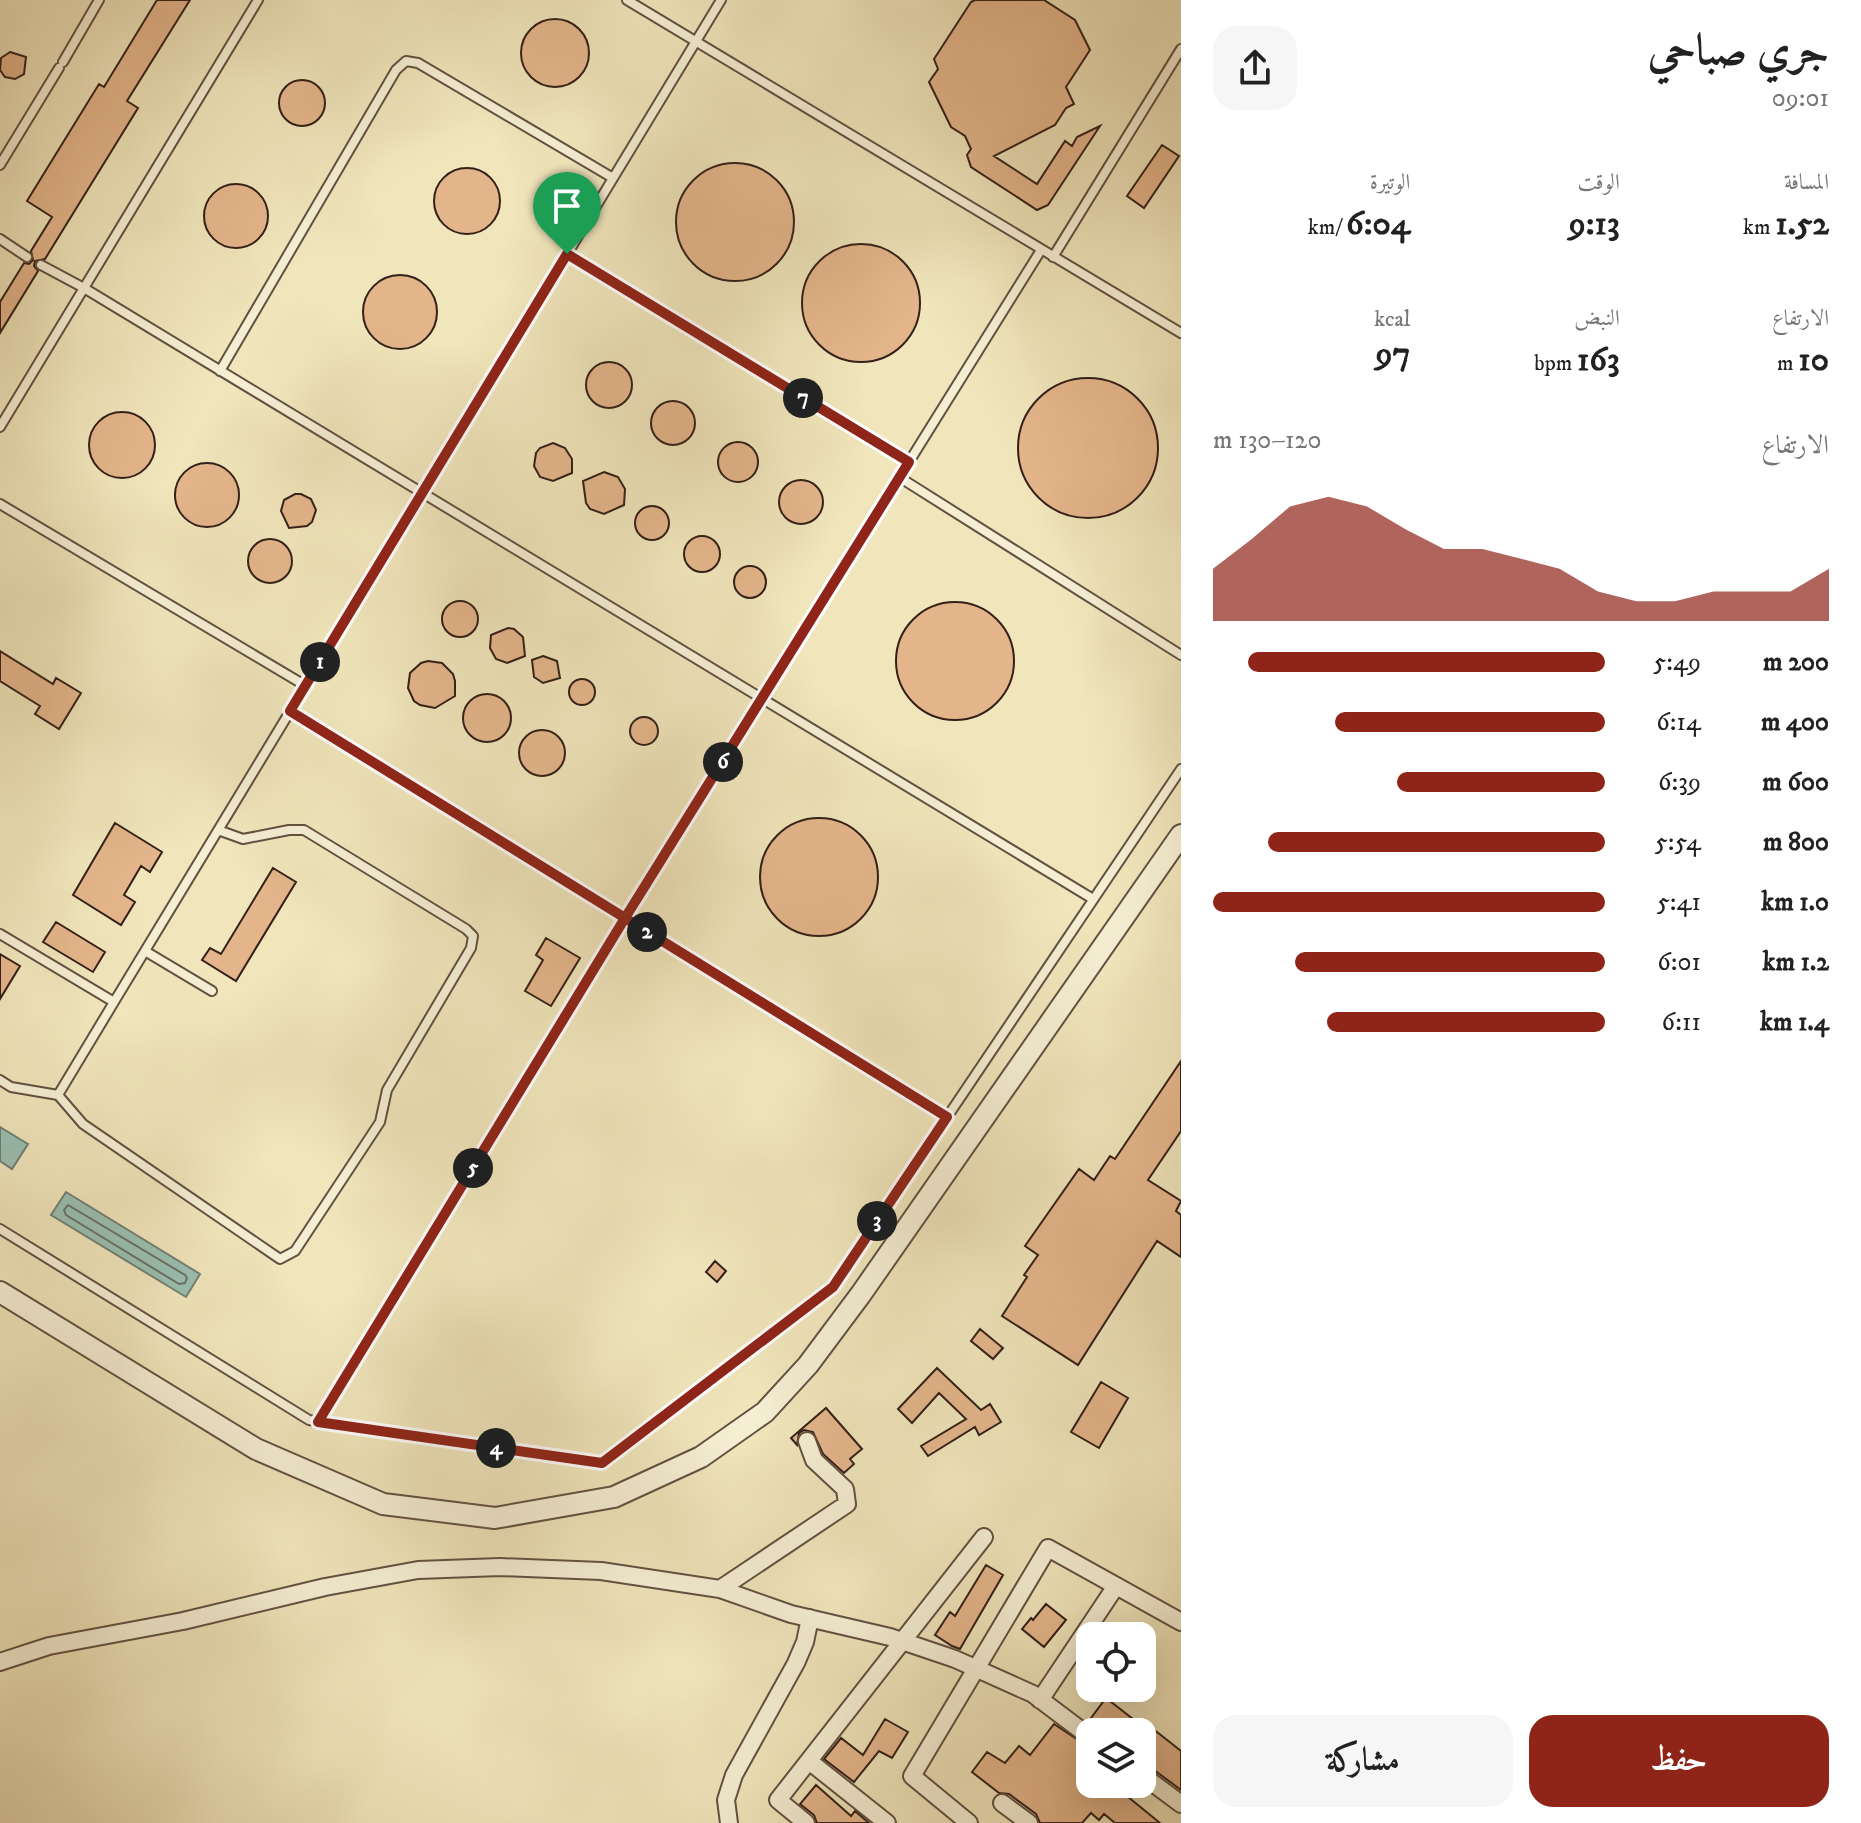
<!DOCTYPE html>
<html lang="ar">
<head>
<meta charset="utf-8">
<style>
	body { margin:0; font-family:"IM FELL DW Pica",Amiri,serif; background:#f6f6f6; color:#222; direction:rtl; height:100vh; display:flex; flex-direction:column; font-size:30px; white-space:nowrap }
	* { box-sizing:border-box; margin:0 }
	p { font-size:26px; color:#767676 }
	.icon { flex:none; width:44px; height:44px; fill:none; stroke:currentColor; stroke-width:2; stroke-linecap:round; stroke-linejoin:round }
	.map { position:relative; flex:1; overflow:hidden; direction:ltr }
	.details { display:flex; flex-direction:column; background:#fff; width:680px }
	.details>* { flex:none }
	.buttons { position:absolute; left:1076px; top:1622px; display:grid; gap:16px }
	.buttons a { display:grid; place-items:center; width:80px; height:80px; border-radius:16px; background:#fff; box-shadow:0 8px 32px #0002; font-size:40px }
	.pin { position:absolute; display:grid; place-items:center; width:68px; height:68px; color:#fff; margin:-82px -34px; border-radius:50% 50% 50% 0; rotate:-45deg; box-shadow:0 0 8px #0007 }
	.pin .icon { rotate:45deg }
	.km { position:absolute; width:40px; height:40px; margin:-20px; border-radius:50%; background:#222; color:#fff; font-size:22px; line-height:40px; text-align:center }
	.round { display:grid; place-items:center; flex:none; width:84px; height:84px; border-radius:24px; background:#f6f6f6 }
	.head { display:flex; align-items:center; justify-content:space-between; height:136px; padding:0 32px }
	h1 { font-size:44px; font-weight:700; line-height:60px }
	.stats { display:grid; grid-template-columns:repeat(3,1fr); gap:12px; height:136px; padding:8px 32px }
	.stats div { display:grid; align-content:center }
	.stats b { font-size:34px; font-weight:700 }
	.stats small { font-size:22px; font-weight:400 }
	.stats p { font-size:22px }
	.chart { height:224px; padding:16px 32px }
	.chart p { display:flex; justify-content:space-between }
	.chart svg { width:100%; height:144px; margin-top:8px; fill:#8f2418; opacity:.7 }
	.primary-button { display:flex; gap:16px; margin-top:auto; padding:16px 32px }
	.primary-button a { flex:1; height:92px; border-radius:24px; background:#8f2418; color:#fff; font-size:32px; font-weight:700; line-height:92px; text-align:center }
	.primary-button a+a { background:#f6f6f6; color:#222 }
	ul { padding:0 32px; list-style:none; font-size:26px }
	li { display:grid; grid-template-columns:128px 96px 1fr; align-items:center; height:60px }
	li i { height:20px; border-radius:10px; background:#8f2418 }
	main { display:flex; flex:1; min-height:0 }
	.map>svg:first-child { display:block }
</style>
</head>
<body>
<main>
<section class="details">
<div class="head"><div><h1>جري صباحي</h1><p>09:01</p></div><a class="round"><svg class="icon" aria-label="share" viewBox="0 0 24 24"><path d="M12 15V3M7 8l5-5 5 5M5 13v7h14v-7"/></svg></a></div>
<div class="stats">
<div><p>المسافة</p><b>1.52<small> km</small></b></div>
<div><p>الوقت</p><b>9:13</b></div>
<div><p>الوتيرة</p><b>6:04<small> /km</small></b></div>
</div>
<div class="stats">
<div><p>الارتفاع</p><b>10<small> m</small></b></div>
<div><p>النبض</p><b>163<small> bpm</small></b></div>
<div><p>kcal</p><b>97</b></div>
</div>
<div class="chart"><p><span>الارتفاع</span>120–130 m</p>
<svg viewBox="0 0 160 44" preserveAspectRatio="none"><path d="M0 44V28L10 19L20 9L30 6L40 9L50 16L60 22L70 22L80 25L90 28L100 35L110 38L120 38L130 35L140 35L150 35L160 28V44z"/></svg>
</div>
<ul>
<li><b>200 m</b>5:49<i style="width:91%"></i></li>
<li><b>400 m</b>6:14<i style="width:69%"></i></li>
<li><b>600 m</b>6:39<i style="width:53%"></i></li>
<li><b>800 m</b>5:54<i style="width:86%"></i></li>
<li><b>1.0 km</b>5:41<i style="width:100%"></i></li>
<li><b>1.2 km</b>6:01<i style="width:79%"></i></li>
<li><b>1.4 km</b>6:11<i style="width:71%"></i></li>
</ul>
<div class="primary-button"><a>حفظ</a><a>مشاركة</a></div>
</section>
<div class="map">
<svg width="1181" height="1823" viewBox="0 0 1181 1823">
	<rect width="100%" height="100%" fill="#f0e5bb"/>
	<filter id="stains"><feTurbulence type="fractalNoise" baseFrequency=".0025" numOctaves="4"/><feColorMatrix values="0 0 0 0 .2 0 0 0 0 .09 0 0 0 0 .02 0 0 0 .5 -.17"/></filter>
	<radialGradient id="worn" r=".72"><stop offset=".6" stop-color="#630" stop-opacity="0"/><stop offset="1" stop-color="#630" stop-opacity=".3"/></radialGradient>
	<path fill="#9abfb1" stroke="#717f74" stroke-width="2" d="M0,1127L28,1144L12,1169L0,1161Z
		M66,1192L200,1274L186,1297L51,1215Z"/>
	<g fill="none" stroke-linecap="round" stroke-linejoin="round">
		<path stroke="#667064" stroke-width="2" d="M68,1205L185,1275L187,1278L185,1283L179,1284L66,1215L64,1210Z"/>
	</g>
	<path fill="#e4b58b" stroke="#332018" stroke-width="2" d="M157,0H190L127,101L138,108L45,259L35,261L34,266L38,271L0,333V302L24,263L29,264L33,260L31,251L52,217L27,201L99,84L104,87Z
		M975,0H1044L1075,20L1090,50L1066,87L1074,104L1066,108L1055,125L994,156L1037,184L1065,141L1072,146L1077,137L1100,126L1048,205L1037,210L971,167L967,155L971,149L965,136L951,127L929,82L938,69L934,59L971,2Z
		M521 53a34 34 0 1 1 68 0a34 34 0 1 1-68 0Z
		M10,52L26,57L24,74L15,79L5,77L0,70L1,58Z
		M279 103a23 23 0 1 1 46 0a23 23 0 1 1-46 0Z
		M1162,145L1179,156L1144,208L1127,196Z
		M676 222a59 59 0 1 1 118 0a59 59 0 1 1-118 0Z
		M434 201a33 33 0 1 1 66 0a33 33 0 1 1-66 0Z
		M204 216a32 32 0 1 1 64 0a32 32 0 1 1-64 0Z
		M802 303a59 59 0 1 1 118 0a59 59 0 1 1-118 0Z
		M363 312a37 37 0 1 1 74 0a37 37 0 1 1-74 0Z
		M586 385a23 23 0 1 1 46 0a23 23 0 1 1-46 0Z
		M1018 448a70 70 0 1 1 140 0a70 70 0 1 1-140 0Z
		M651 423a22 22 0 1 1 44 0a22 22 0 1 1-44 0Z
		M89 445a33 33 0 1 1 66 0a33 33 0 1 1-66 0Z
		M718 462a20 20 0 1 1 40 0a20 20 0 1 1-40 0Z
		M553,443L565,448L572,459V473L553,481L540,477L534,466L536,453L540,448Z
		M175 495a32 32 0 1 1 64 0a32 32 0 1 1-64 0Z
		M604,472L618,477L625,489L624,505L604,514L590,509L586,503L583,481Z
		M779 502a22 22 0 1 1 44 0a22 22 0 1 1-44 0Z
		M295,494H301L311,499L316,510L312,522L307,526L289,528L281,511L284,500Z
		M635 523a17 17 0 1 1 34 0a17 17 0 1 1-34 0Z
		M684 554a18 18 0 1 1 36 0a18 18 0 1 1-36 0Z
		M248 561a22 22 0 1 1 44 0a22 22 0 1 1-44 0Z
		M734 582a16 16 0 1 1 32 0a16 16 0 1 1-32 0Z
		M442 619a18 18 0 1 1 36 0a18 18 0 1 1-36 0Z
		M896 661a59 59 0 1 1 118 0a59 59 0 1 1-118 0Z
		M508,628L514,629L523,637L525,656L507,663L496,659L490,648L491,635Z
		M0,651L53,684L56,678L81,693L59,729L35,714L40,706L0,681Z
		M543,656L557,661L560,678L543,683L534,677L532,660Z
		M428,661L442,663L453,674L455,681V696L435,708L420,705L414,701L408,688L410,673L421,663Z
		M569 692a13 13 0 1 1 26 0a13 13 0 1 1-26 0Z
		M463 718a24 24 0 1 1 48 0a24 24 0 1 1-48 0Z
		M630 731a14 14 0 1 1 28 0a14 14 0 1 1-28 0Z
		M519 753a23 23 0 1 1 46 0a23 23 0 1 1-46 0Z
		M760 877a59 59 0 1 1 118 0a59 59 0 1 1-118 0Z
		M115,823L162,852L150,872L141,866L124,895L135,902L121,925L73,895Z
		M273,868L296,882L236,981L202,960L210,948L221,954Z
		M56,922L105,952L93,972L43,942Z
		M546,938L580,958L551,1006L525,991L543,960L536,955Z
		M0,954L20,966L0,999Z
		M1181,1061V1131L1148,1180L1181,1201L1176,1211L1181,1215V1257L1157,1241L1078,1365L1002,1316L1027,1277L1024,1275L1038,1255L1025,1246L1079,1169L1094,1180L1110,1156L1115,1159Z
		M715,1261L726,1271L717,1282L706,1272Z
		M980,1329L1003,1348L993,1359L971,1341Z
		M937,1368L981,1410L990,1404L1001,1422L979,1435L975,1427L928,1456L921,1446L966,1419L939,1393L912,1423L898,1409Z
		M1101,1382L1128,1398L1099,1448L1071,1432Z
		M826,1408L862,1449L850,1459L854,1464L844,1473L823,1454L813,1432L804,1430L799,1433L797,1445L791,1438Z
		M986,1565L1003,1575L960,1649L952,1646L935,1635L950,1612L955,1616Z
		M1046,1604L1066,1620L1044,1647L1022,1629L1031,1618L1033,1620Z
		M1106,1698L1142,1726V1722L1157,1732L1181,1751V1790L1142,1761V1732H1100L1088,1722Z
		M885,1719L908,1732L892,1758L879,1751L854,1782L824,1759L841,1738L863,1755Z
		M1054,1724L1090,1748V1784H1116L1123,1790L1122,1792L1160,1823H1115L1104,1814L1099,1820L1091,1813L1082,1823H1040L1036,1814L1009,1794L999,1793L972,1772L987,1752L1005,1763L1019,1746L1030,1755Z
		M816,1785L851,1816L855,1811L869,1823H817L814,1815L800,1804Z"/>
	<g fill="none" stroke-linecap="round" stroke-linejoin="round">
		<g stroke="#625141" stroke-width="12">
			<path id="service" d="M627,0L1181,333
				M63,62L99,0
				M0,165L59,68
				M0,239L27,257
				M567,254L909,462
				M1053,257L1181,49
				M41,265L84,288L1093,899
				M220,371L396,70L406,61L418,63L613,178
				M0,427L258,0
				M899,477L1181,655
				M0,504L306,686
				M290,711L947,1117
				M218,830L243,839L289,830H304L466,929L473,936L471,948L387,1090L380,1122L295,1251L280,1259L83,1124L58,1095L114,1002L721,0
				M0,934L114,1002
				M145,951L212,991
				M0,1080L11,1087L58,1095
				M0,1229L309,1420L602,1463L833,1287L1181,769
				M318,1422L625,918L1041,250"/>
		</g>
		<g stroke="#625141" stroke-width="20">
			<path id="minor" d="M720,1589L847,1504L845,1489L814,1460L807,1441
				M0,1662L49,1646L183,1621L325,1587L418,1570L500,1567L601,1571L720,1589L791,1614L890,1637L955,1659L1033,1694L1090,1737
				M1040,1700L1116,1586
				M809,1761L887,1823
				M1142,1775L1181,1804
				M1002,1803L1029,1823
				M729,1823L726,1800L734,1775L796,1663L805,1642L810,1618
				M806,1823L778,1800L984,1537
				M969,1823L912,1776L1048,1548L1181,1622"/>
		</g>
		<g stroke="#625141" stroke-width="24">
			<path id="tertiary" d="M0,1292L256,1449L383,1504L495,1518L614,1497L701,1457L765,1412L808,1365L861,1294L1181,835"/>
		</g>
		<use href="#service" stroke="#f5eed3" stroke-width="8"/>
		<use href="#minor" stroke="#f5eed3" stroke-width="16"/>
		<use href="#tertiary" stroke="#f5eed3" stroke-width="20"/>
	</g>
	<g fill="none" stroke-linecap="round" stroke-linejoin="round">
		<g stroke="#fff" stroke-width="16">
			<path id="route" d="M567,254L290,711C509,847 728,982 947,1117L833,1287L602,1463L318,1422L625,918L909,462L567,254"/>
		</g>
		<use href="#route" stroke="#8f2418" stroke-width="10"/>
	</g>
	<rect width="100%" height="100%" filter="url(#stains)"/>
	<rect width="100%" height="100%" fill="url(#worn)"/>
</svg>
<div class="buttons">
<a><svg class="icon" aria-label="locate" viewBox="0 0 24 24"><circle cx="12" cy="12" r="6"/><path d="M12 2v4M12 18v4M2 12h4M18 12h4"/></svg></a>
<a><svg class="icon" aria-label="layers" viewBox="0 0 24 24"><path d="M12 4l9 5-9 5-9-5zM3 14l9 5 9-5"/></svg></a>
</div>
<div class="pin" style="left:567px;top:254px;background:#1e9e55"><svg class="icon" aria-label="arrive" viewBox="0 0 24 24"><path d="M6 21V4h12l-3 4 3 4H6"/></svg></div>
<b class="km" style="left:320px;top:662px">1</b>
<b class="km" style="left:647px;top:932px">2</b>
<b class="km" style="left:877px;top:1221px">3</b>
<b class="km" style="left:496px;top:1448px">4</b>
<b class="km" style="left:473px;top:1168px">5</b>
<b class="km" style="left:723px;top:762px">6</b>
<b class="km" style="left:803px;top:398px">7</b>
</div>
</main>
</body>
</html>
